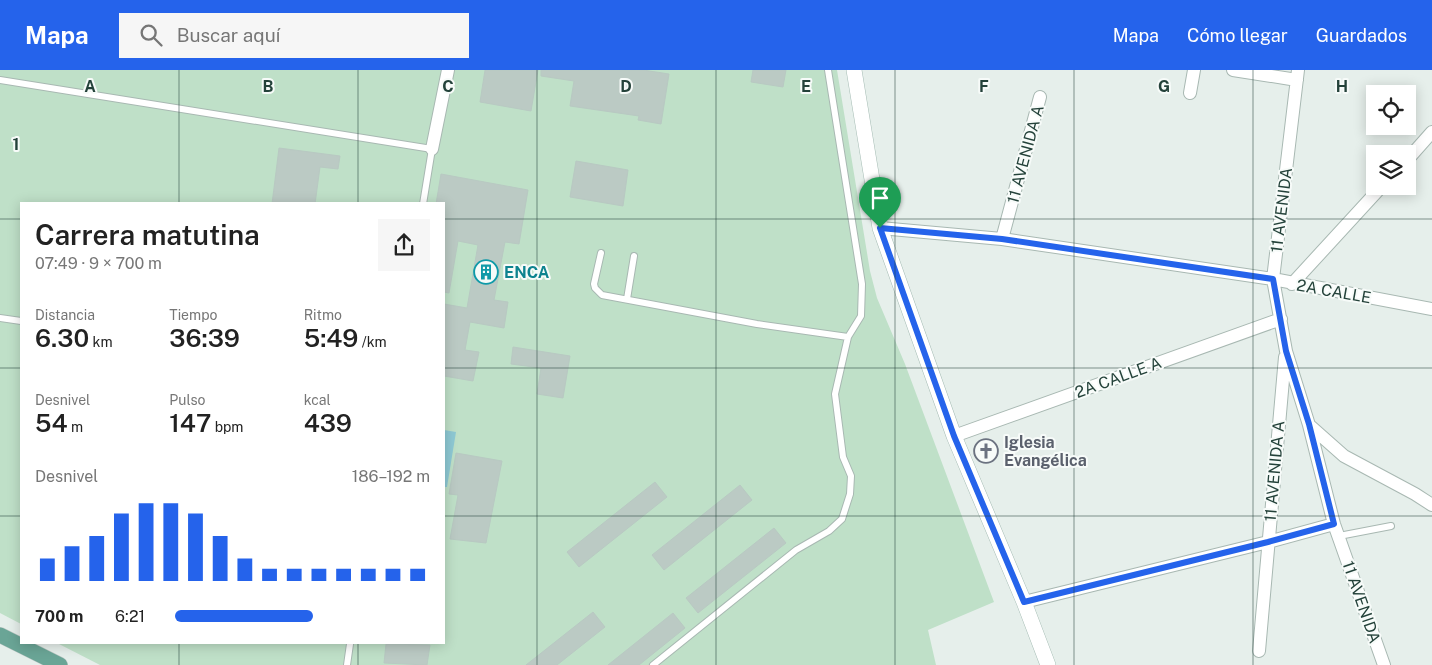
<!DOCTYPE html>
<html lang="es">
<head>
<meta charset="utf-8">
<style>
	body { margin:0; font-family:"Public Sans",sans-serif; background:#f6f6f6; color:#222; height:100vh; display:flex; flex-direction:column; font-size:19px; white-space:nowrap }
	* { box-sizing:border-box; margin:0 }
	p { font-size:16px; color:#767676 }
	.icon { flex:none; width:28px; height:28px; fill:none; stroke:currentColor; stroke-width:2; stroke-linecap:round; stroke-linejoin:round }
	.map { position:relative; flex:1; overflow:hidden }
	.drawer { position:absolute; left:20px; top:132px; width:425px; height:442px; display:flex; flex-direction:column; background:#fff; border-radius:0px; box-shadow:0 2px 12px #0003 }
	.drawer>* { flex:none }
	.buttons { position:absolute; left:1366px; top:15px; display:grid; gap:10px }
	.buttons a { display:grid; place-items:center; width:50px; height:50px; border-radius:0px; background:#fff; box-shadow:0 2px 12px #0003; font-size:25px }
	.pin { position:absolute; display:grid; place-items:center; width:42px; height:42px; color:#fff; margin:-51px -21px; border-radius:50% 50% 50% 0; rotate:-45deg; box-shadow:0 0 5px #0007 }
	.pin .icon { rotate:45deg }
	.round { display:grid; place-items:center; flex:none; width:52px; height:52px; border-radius:0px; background:#f6f6f6 }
	.headline { display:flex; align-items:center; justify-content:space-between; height:85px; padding:0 15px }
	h1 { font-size:28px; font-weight:600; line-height:38px }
	.stats { display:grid; grid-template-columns:repeat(3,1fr); gap:8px; height:85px; padding:5px 15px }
	.stats div { display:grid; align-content:center }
	.stats b { font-size:25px; font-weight:600 }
	.stats small { font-size:14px; font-weight:400 }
	.stats p { font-size:14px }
	.chart { height:140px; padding:10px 15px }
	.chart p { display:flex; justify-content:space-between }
	.chart svg { width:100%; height:90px; margin-top:5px; stroke:#2563eb; stroke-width:6 }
	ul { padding:0 15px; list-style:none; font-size:16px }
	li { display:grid; grid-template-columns:80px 60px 1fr; align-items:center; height:38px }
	li i { height:12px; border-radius:6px; background:#2563eb }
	header { display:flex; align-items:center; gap:30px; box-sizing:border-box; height:70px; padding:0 25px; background:#2563eb; color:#fff }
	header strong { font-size:24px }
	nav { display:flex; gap:28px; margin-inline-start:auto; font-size:18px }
	.search { width:350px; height:45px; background:#f6f6f6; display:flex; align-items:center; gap:12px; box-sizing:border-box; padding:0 18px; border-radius:0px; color:#767676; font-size:19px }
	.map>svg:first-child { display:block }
</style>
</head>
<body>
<header>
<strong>Mapa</strong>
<div class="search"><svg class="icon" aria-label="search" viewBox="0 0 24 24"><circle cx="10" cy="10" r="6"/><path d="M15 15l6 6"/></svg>Buscar aquí</div>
<nav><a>Mapa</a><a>Cómo llegar</a><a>Guardados</a></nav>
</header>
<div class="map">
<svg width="1432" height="595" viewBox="0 0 1432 595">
	<rect width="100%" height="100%" fill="#e6efeb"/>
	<path fill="#bfe0c8" d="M0,0H837L870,201L877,228L905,294L994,532L928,560L936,595H100L59,574H444V134H21V554L0,543Z"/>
	<path fill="#8ec9d4" d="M444,360L456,362L447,417H444Z"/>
	<path fill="#bbcac4" stroke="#b8c9c2" d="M485,0H538L531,41L480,32Z
		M541,0H643L669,4L661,54L638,50L639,46L570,36L574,11L541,6Z
		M753,0H786L783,17L751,12Z
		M279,78L340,86L338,99L320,97L315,134H272Z
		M576,91L628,100L623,136L570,127Z
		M441,104L528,120L519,174L505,172L494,230L508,232L504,258L470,252L465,280L479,282L473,311L444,306V234L467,238L478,175L458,171L449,223L444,222V134H436Z
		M513,277L570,286L563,328L537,324L541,298L511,294Z
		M456,383L502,391L486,473L450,469L458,425L449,424Z
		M655,412L667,427L579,497L567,482Z
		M740,415L752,430L664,500L652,485Z
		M774,458L786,473L698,543L686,528Z
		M593,542L605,557L557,595H526Z
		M673,543L685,558L639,595H608Z
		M386,574L430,575L427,595L384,593Z"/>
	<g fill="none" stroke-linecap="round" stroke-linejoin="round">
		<g stroke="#a8b8b2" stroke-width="8">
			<path id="lane" d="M0,10L432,79L423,134
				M601,183L594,214L595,218L602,225L757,254L848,267L861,246L862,214L828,0
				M627,229L634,186
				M0,248L21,251
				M1339,466L1391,456
				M347,595L350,574
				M653,595L796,480L829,461L842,449L850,424L851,406L843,387L835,324L848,267"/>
		</g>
		<g stroke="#a8b8b2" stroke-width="14">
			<path id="street" d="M1233,0L1297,10
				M1298,0L1273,209L1286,281L1309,355L1334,454L1384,595
				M1190,23L1194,0
				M432,79L448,0
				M1408,89L1432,62
				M880,158L1002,169L1273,209L1432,239
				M1002,169L1040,27
				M1292,214L1382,116
				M1309,355L1344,386L1415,424L1432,435
				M954,366L1281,249
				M1024,532L1268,472L1334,454
				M1259,581L1285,287"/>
		</g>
		<g stroke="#a4bbb3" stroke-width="16">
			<path id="secondary" d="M854,0L880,158L954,366L1024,532L1048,595"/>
		</g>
		<g stroke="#c2cac8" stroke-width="16">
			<path id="primary" d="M0,565L60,595"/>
		</g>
		<use href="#lane" stroke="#fff" stroke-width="6"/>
		<use href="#street" stroke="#fff" stroke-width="12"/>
		<use href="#secondary" stroke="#fff" stroke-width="15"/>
		<use href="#primary" stroke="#6aa596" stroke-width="15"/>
	</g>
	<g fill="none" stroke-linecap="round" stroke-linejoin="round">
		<g stroke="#fff" stroke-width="10">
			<path id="route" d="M880,158L1002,169L1273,209L1286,281L1309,354L1334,454L1268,472L1024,532L954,366Z"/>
		</g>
		<use href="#route" stroke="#2563eb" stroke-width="6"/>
	</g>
	<path fill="none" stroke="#24423a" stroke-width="1" stroke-opacity="0.55" d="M179,0V134M358,0V134M537,0V595M716,0V595M895,0V595M1074,0V595M1253,0V595M0,149H21M444,149H1432M0,298H21M444,298H1432M0,446H21M444,446H1432M179,574V595M358,574V595"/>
	<defs>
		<g id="building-ring" transform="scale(1.25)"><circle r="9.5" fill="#f7fbf9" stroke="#0f9aa8" stroke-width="1.5"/><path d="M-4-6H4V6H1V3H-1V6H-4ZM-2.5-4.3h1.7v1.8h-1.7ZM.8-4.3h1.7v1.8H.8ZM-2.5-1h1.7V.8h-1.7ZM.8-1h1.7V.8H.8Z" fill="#0f9aa8"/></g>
		<g id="church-ring" transform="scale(1.25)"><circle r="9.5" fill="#f7fbf9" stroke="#6b7280" stroke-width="1.5"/><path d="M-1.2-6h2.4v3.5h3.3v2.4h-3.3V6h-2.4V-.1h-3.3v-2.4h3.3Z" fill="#6b7280"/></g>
	</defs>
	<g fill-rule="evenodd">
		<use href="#building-ring" x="486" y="202"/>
		<use href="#church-ring" x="986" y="381"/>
	</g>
	<g text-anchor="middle" stroke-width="4" stroke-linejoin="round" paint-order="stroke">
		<g font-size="16" fill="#24423a" stroke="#f7fbf9">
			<text transform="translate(1025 84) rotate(-75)" y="6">11 AVENIDA A</text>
			<text transform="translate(1281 140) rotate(-83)" y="6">11 AVENIDA</text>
			<text transform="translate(1334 221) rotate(10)" y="6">2A CALLE</text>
			<text transform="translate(1118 307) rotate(-20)" y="6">2A CALLE A</text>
			<text transform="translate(1274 401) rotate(-85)" y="6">11 AVENIDA A</text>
			<text transform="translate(1362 532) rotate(71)" y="6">11 AVENIDA</text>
		</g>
		<g font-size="16" font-weight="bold" fill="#0d838f" stroke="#f7fbf9" text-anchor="start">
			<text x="504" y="208">ENCA</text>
		</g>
		<g font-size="16" font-weight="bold" fill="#5b616d" stroke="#f7fbf9" text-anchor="start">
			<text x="1004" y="378">Iglesia<tspan x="1004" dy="18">Evangélica</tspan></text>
		</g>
	</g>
	<g font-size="16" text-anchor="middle" font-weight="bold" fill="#24423a" stroke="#f7fbf9" stroke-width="4" stroke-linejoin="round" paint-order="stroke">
		<text x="90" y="22">A</text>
		<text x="268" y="22">B</text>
		<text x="448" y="22">C</text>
		<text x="626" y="22">D</text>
		<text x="806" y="22">E</text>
		<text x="984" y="22">F</text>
		<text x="1164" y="22">G</text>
		<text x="1342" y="22">H</text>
		<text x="16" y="80">1</text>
	</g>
</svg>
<div class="buttons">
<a><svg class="icon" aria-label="locate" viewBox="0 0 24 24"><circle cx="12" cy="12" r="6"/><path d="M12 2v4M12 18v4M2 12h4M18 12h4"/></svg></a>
<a><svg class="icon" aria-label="layers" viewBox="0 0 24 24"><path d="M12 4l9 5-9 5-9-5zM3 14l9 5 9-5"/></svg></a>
</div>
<div class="pin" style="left:880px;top:158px;background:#1e9e55"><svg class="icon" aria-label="arrive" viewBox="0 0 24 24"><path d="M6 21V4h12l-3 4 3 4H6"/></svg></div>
<section class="drawer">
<div class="headline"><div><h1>Carrera matutina</h1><p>07:49 · 9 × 700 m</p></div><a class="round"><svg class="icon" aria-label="share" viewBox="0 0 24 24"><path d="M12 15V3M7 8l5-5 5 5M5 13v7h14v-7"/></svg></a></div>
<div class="stats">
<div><p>Distancia</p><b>6.30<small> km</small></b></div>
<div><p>Tiempo</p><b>36:39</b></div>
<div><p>Ritmo</p><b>5:49<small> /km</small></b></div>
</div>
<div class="stats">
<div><p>Desnivel</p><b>54<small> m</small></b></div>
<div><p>Pulso</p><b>147<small> bpm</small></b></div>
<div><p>kcal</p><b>439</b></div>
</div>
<div class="chart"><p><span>Desnivel</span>186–192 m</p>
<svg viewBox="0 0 160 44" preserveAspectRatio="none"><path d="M5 44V33M15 44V27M25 44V22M35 44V11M45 44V6M55 44V6M65 44V11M75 44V22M85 44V33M95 44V38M105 44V38M115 44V38M125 44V38M135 44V38M145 44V38M155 44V38"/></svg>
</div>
<ul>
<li><b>700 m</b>6:21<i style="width:54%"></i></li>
</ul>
</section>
</div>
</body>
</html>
